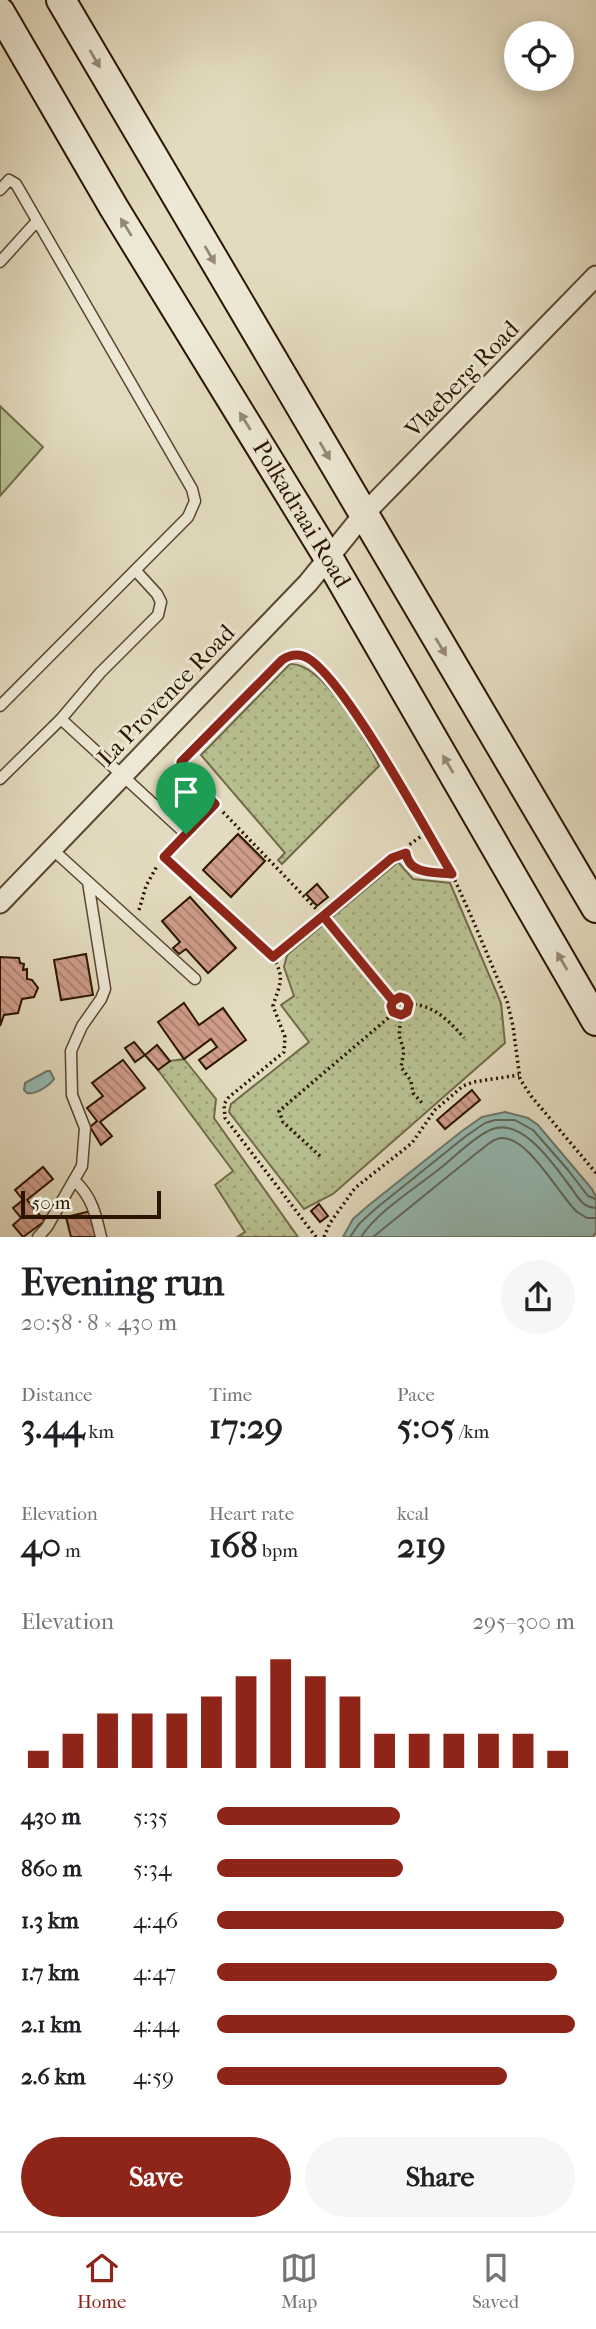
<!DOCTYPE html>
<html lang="en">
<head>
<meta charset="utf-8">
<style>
	body { margin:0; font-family:"IM FELL French Canon",serif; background:#f6f6f6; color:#202124; height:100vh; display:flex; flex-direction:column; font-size:26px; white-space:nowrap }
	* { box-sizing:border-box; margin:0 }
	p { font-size:23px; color:#757577 }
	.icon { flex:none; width:38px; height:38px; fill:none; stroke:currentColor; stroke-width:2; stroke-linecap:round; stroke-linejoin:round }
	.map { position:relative; height:1237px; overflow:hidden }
	.drawer { display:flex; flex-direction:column; background:#fff; flex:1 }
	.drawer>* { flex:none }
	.buttons { position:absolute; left:504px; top:21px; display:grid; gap:14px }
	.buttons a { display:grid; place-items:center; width:70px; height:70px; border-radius:50%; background:#fff; box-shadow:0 4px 18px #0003; font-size:35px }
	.scale { position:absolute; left:21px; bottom:18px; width:140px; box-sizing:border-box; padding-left:7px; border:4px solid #2c1500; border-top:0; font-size:19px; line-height:24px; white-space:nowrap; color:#2c1500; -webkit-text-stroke:5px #ede8d5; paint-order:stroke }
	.pin { position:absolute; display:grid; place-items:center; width:60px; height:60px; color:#fff; margin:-72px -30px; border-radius:50% 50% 50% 0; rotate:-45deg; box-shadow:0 0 7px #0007 }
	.pin .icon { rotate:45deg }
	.round { display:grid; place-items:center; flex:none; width:74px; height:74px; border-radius:37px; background:#f6f6f6 }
	.summary { display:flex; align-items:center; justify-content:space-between; height:119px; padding:0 21px }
	h1 { font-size:38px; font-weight:700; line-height:52px }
	.stats { display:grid; grid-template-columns:repeat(3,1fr); gap:10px; height:119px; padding:7px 21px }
	.stats div { display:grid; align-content:center }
	.stats b { font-size:35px; font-weight:700 }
	.stats small { font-size:19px; font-weight:400 }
	.stats p { font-size:19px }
	.chart { height:196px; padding:14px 21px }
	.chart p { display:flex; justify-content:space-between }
	.chart svg { width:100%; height:126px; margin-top:7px; stroke:#8f2418; stroke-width:6 }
	.primary-button { display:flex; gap:14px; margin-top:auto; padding:14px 21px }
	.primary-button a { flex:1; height:80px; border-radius:42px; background:#8f2418; color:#fff; font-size:28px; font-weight:700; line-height:80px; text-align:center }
	.primary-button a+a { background:#f6f6f6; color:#202124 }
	ul { padding:0 21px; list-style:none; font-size:23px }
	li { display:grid; grid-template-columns:112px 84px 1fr; align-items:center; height:52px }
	li i { height:18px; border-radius:9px; background:#8f2418 }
	.tab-bar { display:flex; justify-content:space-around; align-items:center; height:98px; border-top:2px solid #e0e0e0; background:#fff; font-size:19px; color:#757577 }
	.tab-bar a { display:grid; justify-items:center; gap:4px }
	.tab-bar .current { color:#8f2418 }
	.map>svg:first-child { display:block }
</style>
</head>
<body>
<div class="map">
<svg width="596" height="1237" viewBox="0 0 596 1237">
	<defs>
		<pattern id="grass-dots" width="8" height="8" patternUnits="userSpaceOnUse" patternTransform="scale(1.75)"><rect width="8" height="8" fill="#b7bf8f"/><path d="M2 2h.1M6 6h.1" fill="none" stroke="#9ea37a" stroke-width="1.8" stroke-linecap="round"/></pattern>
		<pattern id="building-back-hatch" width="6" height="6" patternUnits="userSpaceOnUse" patternTransform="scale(1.75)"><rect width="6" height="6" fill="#d09d8a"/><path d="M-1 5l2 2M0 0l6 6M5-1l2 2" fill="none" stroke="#a97f6e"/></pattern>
	</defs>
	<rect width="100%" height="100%" fill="#e3dbbf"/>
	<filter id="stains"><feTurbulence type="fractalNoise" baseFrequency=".00286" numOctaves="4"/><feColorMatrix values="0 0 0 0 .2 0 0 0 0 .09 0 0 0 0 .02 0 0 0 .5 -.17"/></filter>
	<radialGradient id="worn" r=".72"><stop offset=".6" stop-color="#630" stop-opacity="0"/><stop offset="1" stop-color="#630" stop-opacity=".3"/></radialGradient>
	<path fill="url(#grass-dots)" stroke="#726a48" stroke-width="2" d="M290,664C322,662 367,739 379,766L282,864L278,860L285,853L201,755Z
		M398,862L413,879L450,883L501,1003L505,1043L333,1194L304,1209L229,1112L231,1104L309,1042L281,1005L294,996L284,967L287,955Z
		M184,1059L216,1099L214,1118L298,1237H237L245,1232L215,1185L233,1171L158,1070L170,1061Z"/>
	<path fill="#b7bf8f" stroke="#726a48" stroke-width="2" d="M0,406L43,447L0,496Z"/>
	<path fill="#95bbb4" stroke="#6b796c" stroke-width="2" d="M47,1071H50L54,1079C50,1085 36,1095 27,1093L24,1090L25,1083Z
		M505,1112L528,1118L538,1125L592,1189L596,1197V1232L593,1237H343L353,1219L369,1205L462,1131L482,1117Z"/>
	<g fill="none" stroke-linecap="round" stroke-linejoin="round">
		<path stroke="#60685a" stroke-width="2" d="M350,1237L359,1224L374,1210L466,1136L485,1123L495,1120H515L533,1130L568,1170L588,1196L596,1199
			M361,1237C377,1212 414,1189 438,1170C455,1157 471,1139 490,1130C522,1115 556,1168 572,1189C579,1199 583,1207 596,1208
			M373,1237L478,1152C485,1147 492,1139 501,1138C528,1136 559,1195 577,1212L587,1218H596"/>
	</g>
	<path fill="url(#building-back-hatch)" stroke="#2c1500" stroke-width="2" d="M238,834L265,861L231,897L203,870Z
		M317,884L328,897L317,906L306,894Z
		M190,897L236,948L208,973L186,949L179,954L173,948L180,942L162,921Z
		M86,954L93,995L61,1000L54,960Z
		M0,957L19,958L20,963L24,964L23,970L27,969V979L32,980L38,988L34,997L22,999L18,1013L4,1015L0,1026Z
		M184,1003L199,1025L223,1008L246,1040L206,1069L199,1060L217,1047L211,1039L184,1059L158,1022Z
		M134,1042L145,1055L135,1062L125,1048Z
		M157,1045L170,1061L158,1070L145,1055Z
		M123,1060L145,1088L100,1122L112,1136L101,1145L90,1127L97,1121L87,1108L103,1096L92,1083Z
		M472,1090L480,1100L445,1129L437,1120Z
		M43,1167L53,1179L27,1200L45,1221L23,1237L13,1225L21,1218L13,1208L23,1200L15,1190Z
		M319,1204L328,1216L320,1222L311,1211Z
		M91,1211L98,1237H71L66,1217Z"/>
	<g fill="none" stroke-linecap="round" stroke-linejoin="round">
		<g stroke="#5a4630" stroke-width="13">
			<path id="service" d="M0,190L9,180L16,184L192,489L195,501L188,517L0,706
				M0,262L37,221
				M61,719L186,834
				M0,779L61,719L100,673L158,615L161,602L157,594L136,571
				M52,849L195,979
				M164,857L215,804
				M75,1181C92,1197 96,1215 101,1237
				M38,1237L47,1227L82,1166L85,1128L72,1095L71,1051L82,1026L101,999L105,989L88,882"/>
		</g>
		<g stroke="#5a4630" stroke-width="23">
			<path id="minor" d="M0,903L308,583L363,515L596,276"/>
		</g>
		<g stroke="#2c1500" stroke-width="32">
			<path id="secondary" d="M61,0L596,908
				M0,12L114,208L328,557L596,1021"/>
		</g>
		<path stroke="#2c1500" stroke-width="3.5" stroke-dasharray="2 3.5" stroke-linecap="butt" d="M206,794L182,768L181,762L282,660C288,656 296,654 303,656C340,668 405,796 427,832
			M223,812L323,916L393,1001
			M174,867L273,957
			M452,874L414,869L406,858L409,845L427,832L452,874L472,918L507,1001L513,1026L520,1079L531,1096L596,1173
			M139,910L146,886L157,866
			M391 1006a9 9 0 1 1 18 0a9 9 0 1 1-18 0Z
			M409,1004C432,1004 450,1021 464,1038
			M401,1015L399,1035L404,1051L401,1067L411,1081L413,1093L422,1103
			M320,1156L283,1122L279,1111L394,1013
			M316,1237L225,1118L224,1104L229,1097L284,1052L285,1037L273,1006C279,985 286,979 273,957L392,858L406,853
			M324,1237L330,1223L355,1188L412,1143L435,1110L463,1086L473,1082L519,1075"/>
		<use href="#service" stroke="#ede8d5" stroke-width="10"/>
		<use href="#minor" stroke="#ede8d5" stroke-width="19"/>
		<use href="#secondary" stroke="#ede8d5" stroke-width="28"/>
	</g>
	<defs><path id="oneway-solid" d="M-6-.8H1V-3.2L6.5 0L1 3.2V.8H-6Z" transform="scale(1.75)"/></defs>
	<g fill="#968975">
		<use href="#oneway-solid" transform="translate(95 59) rotate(60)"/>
		<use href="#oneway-solid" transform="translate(126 227) rotate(-122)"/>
		<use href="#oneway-solid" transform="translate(210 255) rotate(60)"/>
		<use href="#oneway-solid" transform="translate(245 421) rotate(-122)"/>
		<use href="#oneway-solid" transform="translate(325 451) rotate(60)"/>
		<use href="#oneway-solid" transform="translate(441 647) rotate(59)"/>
		<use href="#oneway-solid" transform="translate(448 764) rotate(-120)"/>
		<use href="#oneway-solid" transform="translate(562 961) rotate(-120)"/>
	</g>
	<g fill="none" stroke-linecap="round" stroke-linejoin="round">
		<g stroke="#fff" stroke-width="14">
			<path id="route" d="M186,834L164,857L273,957L323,916L393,1001L391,1006L393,1012L401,1015L407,1012L409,1004L406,999L400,997L393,1001L323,916L392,858L406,853C409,875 434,872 452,874C428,835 339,667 303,656C296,654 288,656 282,660L181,762V768L215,804L186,834"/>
		</g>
		<use href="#route" stroke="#8f2418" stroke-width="9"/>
	</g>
	<g text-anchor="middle" stroke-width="6" stroke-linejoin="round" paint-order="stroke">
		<g font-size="24" fill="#2c1500" stroke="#ede8d5">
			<text transform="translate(462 379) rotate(-46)" y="8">Vlaeberg Road</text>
			<text transform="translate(302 514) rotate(59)" y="8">Polkadraai Road</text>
			<text transform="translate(166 695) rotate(-46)" y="8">La Provence Road</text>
		</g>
	</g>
	<rect width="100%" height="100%" filter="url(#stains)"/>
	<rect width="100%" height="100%" fill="url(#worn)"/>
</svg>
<div class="buttons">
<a><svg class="icon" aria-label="locate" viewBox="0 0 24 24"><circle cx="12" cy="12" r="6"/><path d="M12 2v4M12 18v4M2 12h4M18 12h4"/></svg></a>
</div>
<div class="scale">50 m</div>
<div class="pin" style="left:186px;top:834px;background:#1e9e55"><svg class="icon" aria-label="arrive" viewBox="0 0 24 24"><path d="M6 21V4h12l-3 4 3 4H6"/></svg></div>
</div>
<section class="drawer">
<div class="summary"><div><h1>Evening run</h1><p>20:58 · 8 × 430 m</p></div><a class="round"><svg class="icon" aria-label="share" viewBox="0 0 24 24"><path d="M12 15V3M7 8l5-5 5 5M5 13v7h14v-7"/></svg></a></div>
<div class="stats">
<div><p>Distance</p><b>3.44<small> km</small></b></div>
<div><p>Time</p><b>17:29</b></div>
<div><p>Pace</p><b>5:05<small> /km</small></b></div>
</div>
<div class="stats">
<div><p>Elevation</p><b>40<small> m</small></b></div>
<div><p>Heart rate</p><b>168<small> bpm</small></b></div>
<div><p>kcal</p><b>219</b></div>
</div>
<div class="chart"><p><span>Elevation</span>295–300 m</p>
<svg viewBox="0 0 160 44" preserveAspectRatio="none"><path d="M5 44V38M15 44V32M25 44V25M35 44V25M45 44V25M55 44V19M65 44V12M75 44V6M85 44V12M95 44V19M105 44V32M115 44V32M125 44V32M135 44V32M145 44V32M155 44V38"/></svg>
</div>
<ul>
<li><b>430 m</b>5:35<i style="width:51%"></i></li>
<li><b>860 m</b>5:34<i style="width:52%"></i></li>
<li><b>1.3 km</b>4:46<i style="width:97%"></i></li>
<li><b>1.7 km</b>4:47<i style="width:95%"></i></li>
<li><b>2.1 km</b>4:44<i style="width:100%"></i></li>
<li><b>2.6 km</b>4:59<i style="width:81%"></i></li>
</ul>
<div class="primary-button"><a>Save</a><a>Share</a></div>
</section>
<nav class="tab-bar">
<a class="current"><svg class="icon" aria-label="home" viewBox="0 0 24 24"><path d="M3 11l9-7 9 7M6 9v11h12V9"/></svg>Home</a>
<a><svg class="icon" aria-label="map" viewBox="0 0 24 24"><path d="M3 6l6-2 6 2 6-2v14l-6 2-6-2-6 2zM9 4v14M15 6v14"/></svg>Map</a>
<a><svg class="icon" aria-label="saved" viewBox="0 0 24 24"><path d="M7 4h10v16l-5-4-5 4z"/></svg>Saved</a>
</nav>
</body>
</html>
